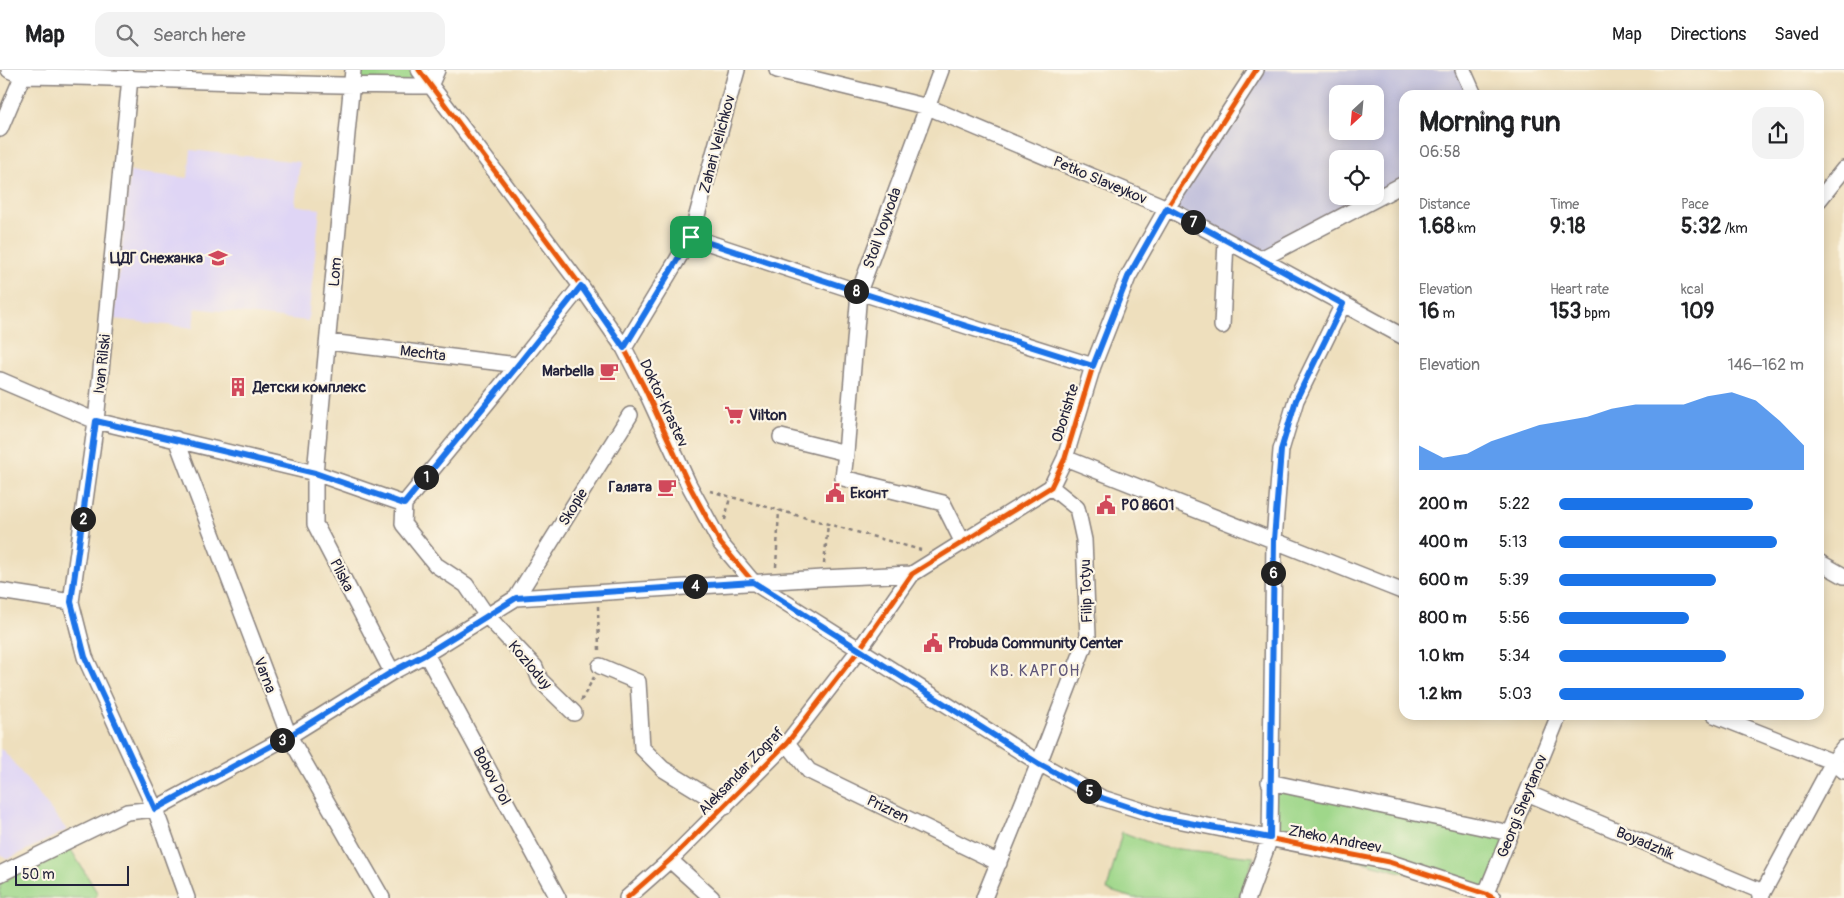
<!DOCTYPE html>
<html lang="en">
<head>
<meta charset="utf-8">
<style>
	body { margin:0; font-family:Pangolin,sans-serif; background:#f2f2f2; color:#202124; height:100vh; display:flex; flex-direction:column; font-size:19px; white-space:nowrap }
	* { box-sizing:border-box; margin:0 }
	p { font-size:16px; color:#757577 }
	.icon { flex:none; width:28px; height:28px; fill:none; stroke:currentColor; stroke-width:2; stroke-linecap:round; stroke-linejoin:round }
	.map { position:relative; flex:1; overflow:hidden }
	.details { position:absolute; left:1399px; top:20px; width:425px; height:630px; display:flex; flex-direction:column; background:#fff; border-radius:15px; box-shadow:0 2px 12px #0003 }
	.details>* { flex:none }
	.needle { width:32px; rotate:206deg }
	.buttons { position:absolute; left:1329px; top:15px; display:grid; gap:10px }
	.buttons a { display:grid; place-items:center; width:55px; height:55px; border-radius:10px; background:#fff; box-shadow:0 2px 12px #0003; font-size:25px }
	.scale { position:absolute; left:15px; bottom:12px; width:114px; box-sizing:border-box; padding-left:5px; border:2px solid #22223b; border-top:0; font-size:14px; line-height:18px; white-space:nowrap; color:#22223b; -webkit-text-stroke:4px #fcf5e5; paint-order:stroke }
	.pin { position:absolute; display:grid; place-items:center; width:42px; height:42px; color:#fff; margin:-21px; border-radius:10px; box-shadow:0 2px 8px #0006 }
	.km { position:absolute; width:25px; height:25px; margin:-12px; border-radius:50%; background:#222; color:#fff; font-size:14px; line-height:25px; text-align:center }
	.round { display:grid; place-items:center; flex:none; width:52px; height:52px; border-radius:15px; background:#f2f2f2 }
	.headline { display:flex; align-items:center; justify-content:space-between; height:85px; padding:0 20px }
	h1 { font-size:28px; font-weight:800; line-height:38px }
	.stats { display:grid; grid-template-columns:repeat(3,1fr); gap:8px; height:85px; padding:5px 20px }
	.stats div { display:grid; align-content:center }
	.stats b { font-size:21px; font-weight:800 }
	.stats small { font-size:14px; font-weight:400 }
	.stats p { font-size:14px }
	.chart { height:140px; padding:10px 20px }
	.chart p { display:flex; justify-content:space-between }
	.chart svg { width:100%; height:90px; margin-top:5px; fill:#1a73e8; opacity:.7 }
	ul { padding:0 20px; list-style:none; font-size:16px }
	li { display:grid; grid-template-columns:80px 60px 1fr; align-items:center; height:38px }
	li i { height:12px; border-radius:6px; background:#1a73e8 }
	header { display:flex; align-items:center; gap:30px; box-sizing:border-box; height:70px; padding:0 25px; background:#fff; border-bottom:1px solid #e0e0e0 }
	header strong { font-size:24px }
	nav { display:flex; gap:28px; margin-inline-start:auto; font-size:18px }
	.search { width:350px; height:45px; background:#f2f2f2; display:flex; align-items:center; gap:12px; box-sizing:border-box; padding:0 18px; border-radius:15px; color:#757577; font-size:19px }
	.map>svg:first-child { display:block }
</style>
</head>
<body>
<header>
<strong>Map</strong>
<div class="search"><svg class="icon" aria-label="search" viewBox="0 0 24 24"><circle cx="10" cy="10" r="6"/><path d="M15 15l6 6"/></svg>Search here</div>
<nav><a>Map</a><a>Directions</a><a>Saved</a></nav>
</header>
<div class="map">
<svg width="1844" height="828" viewBox="0 0 1844 828">
	<rect width="100%" height="100%" fill="#fcf5e5"/>
	<filter id="ink" filterUnits="userSpaceOnUse"><feTurbulence type="fractalNoise" baseFrequency=".02" numOctaves="2"/><feDisplacementMap in="SourceGraphic" scale="10" xChannelSelector="R" yChannelSelector="G"/><feConvolveMatrix kernelMatrix="1 2 1 2 8 2 1 2 1" color-interpolation-filters="sRGB"/></filter>
	<filter id="wash" filterUnits="userSpaceOnUse"><feTurbulence type="fractalNoise" baseFrequency=".0096" numOctaves="4" result="noise"/><feDisplacementMap in="SourceGraphic" scale="20" xChannelSelector="R" yChannelSelector="G"/><feGaussianBlur stdDeviation="1.12" result="paint"/><feColorMatrix in="noise" values="0 0 0 0 0 0 0 0 0 0 0 0 0 0 0 0 0 1.4 0 .05"/><feComposite in="paint" operator="in"/></filter>
	<g filter="url(#wash)">
		<rect width="100%" height="100%" fill="#eedfbd"/>
		<path fill="#dfd5f5" d="M191,80L300,92L295,135L320,139L308,251L195,238L193,258L114,249L130,102L188,108Z
			M0,679L4,681L67,760L8,789L0,784Z"/>
		<path fill="#c3c1db" fill-rule="evenodd" d="M1256,0H1463L1474,25H1404V114L1261,189L1167,138ZM1338,24H1375V61H1338ZM1338,89H1375V126H1338Z"/>
		<path fill="#9fd78a" stroke="#607c62" d="M353,0H437L430,16H352Z
			M1269,712L1510,763L1486,824L1270,768Z
			M1122,762L1161,777L1254,787L1239,828H1133L1107,820Z
			M70,778L98,824L93,828H0V813Z"/>
	</g>
	<g filter="url(#ink)">
		<g fill="none" stroke-linecap="round" stroke-linejoin="round">
			<g stroke="#88807c" stroke-width="18">
				<path id="minor" d="M9,0L23,6C158,8 294,16 430,16
					M353,0L315,403V454L392,602
					M419,0L581,216L624,278L645,319L689,415L721,474L753,512L1039,693L1102,728L1162,747L1389,792L1486,824L1493,828
					M777,0L928,37L1167,138L1404,267
					M1463,0L1474,25
					M130,8L96,351L71,532L85,587L155,739L187,828
					M430,16L437,0
					M0,59L25,0
					M1819,130L1844,99
					M691,167L859,222L1093,296
					M1261,189L1404,114
					M1222,256L1226,171
					M329,272L518,295
					M624,278L691,167L737,0
					M0,310L96,351L315,403L404,434L403,454L436,495L466,515L487,546L535,597L540,610L574,643
					M781,367L846,383L843,408L943,433L963,473
					M176,369L289,666L382,828
					M846,383L859,222L941,0
					M1065,388L1404,522
					M404,434L518,295L581,216
					M1819,492L1844,506
					M0,521L71,532
					M516,528L630,345
					M426,584L558,828
					M600,596L638,612L642,678L663,699L725,737
					M1714,645L1833,692L1844,701
					M787,673L809,701L999,793
					M1269,712L1510,763
					M1527,723L1763,822
					M670,790L712,828
					M0,804L127,742L155,739L289,666L392,602L426,584L516,528L822,508L912,504
					M627,828L670,790L787,673L859,580L912,504L1051,417L1065,388L1093,296L1128,207L1167,138L1256,0
					M984,828L1039,693L1088,566L1084,470L1077,438L1051,417
					M1248,828L1270,768L1274,470L1281,380L1296,330L1343,234
					M1484,828L1559,645
					M1760,828L1833,692L1844,678"/>
			</g>
			<path stroke="#88807c" stroke-width="2.5" stroke-dasharray="4 4" stroke-linecap="butt" d="M710,421L921,480
				M725,450L730,427
				M824,494L828,454
				M776,497L779,440
				M598,536L599,581
				M581,631L594,607"/>
			<use href="#minor" stroke="#fff" stroke-width="15"/>
			<g stroke="#fcf5e5" stroke-width="8">
				<path id="cycleway" d="M419,0L581,216L624,278L645,319L689,415L721,474L753,512L1039,693L1102,728L1162,747L1389,792L1486,824L1493,828
					M627,828L670,790L787,673L859,580L912,504L1051,417L1065,388L1093,296L1128,207L1167,138L1256,0"/>
			</g>
			<use href="#cycleway" stroke="#e8590c" stroke-width="5"/>
		</g>
	</g>
	<g fill="none" stroke-linecap="round" stroke-linejoin="round" filter="url(#ink)">
		<g stroke="#fff" stroke-width="10">
			<path id="route" d="M1167,138L1343,234L1296,330L1281,380L1274,470L1270,768L1162,748L1102,728L1039,694L753,512L516,528L426,584L392,602L289,666L155,739L85,587L71,532L96,351L315,403L404,434L518,295L581,216L624,278L691,167L859,222L1093,296L1128,207Z"/>
		</g>
		<use href="#route" stroke="#1a73e8" stroke-width="6"/>
	</g>
	<defs>
		<g id="school-bare" transform="scale(1.5)"><path d="M0-5L7-2L0 1L-7-2ZM-4 1L0 2.5L4 1V4Q0 6-4 4Z" fill="#d1495b" stroke="#fcf5e5" stroke-width="2.5" paint-order="stroke"/></g>
		<g id="cafe-bare" transform="scale(1.5)"><path d="M-5.5-4.5H6V0H3Q3 3.5 0 3.5H-2.5Q-5.5 3.5-5.5 0ZM3-3.2v2h1.7v-2ZM-6 4.5H4V6H-6Z" fill="#d1495b" stroke="#fcf5e5" stroke-width="2.5" paint-order="stroke"/></g>
		<g id="building-bare" transform="scale(1.5)"><path d="M-4-6H4V6H1V3H-1V6H-4ZM-2.5-4.3h1.7v1.8h-1.7ZM.8-4.3h1.7v1.8H.8ZM-2.5-1h1.7V.8h-1.7ZM.8-1h1.7V.8H.8Z" fill="#d1495b" stroke="#fcf5e5" stroke-width="2.5" paint-order="stroke"/></g>
		<g id="supermarket-bare" transform="scale(1.5)"><path d="M-6-5.5h2.5l.6 2H6L4.5 2H-2.5L-4.4-4H-6ZM-1.5 3.2a1.3 1.3 0 1 0 .1 0ZM3 3.2a1.3 1.3 0 1 0 .1 0Z" fill="#d1495b" stroke="#fcf5e5" stroke-width="2.5" paint-order="stroke"/></g>
		<g id="civic-bare" transform="scale(1.5)"><path d="M-.6-6.5H3V-4.5H.6V-3L4-1V1h2V6H-6V1h2V-1L-.6-3ZM-1.2 2.5V6h2.4V2.5Z" fill="#d1495b" stroke="#fcf5e5" stroke-width="2.5" paint-order="stroke"/></g>
	</defs>
	<g fill-rule="evenodd">
		<use href="#school-bare" x="218" y="188"/>
		<use href="#cafe-bare" x="609" y="301"/>
		<use href="#building-bare" x="238" y="317"/>
		<use href="#supermarket-bare" x="734" y="345"/>
		<use href="#cafe-bare" x="667" y="417"/>
		<use href="#civic-bare" x="835" y="423"/>
		<use href="#civic-bare" x="1106" y="435"/>
		<use href="#civic-bare" x="933" y="573"/>
	</g>
	<g text-anchor="middle" stroke-width="4.5" stroke-linejoin="round" paint-order="stroke">
		<g font-size="15" fill="#22223b" stroke="#fcf5e5">
			<text transform="translate(717 74) rotate(-75)" y="5">Zahari Velichkov</text>
			<text transform="translate(1100 110) rotate(23)" y="5">Petko Slaveykov</text>
			<text transform="translate(882 158) rotate(-70)" y="5">Stoil Voyvoda</text>
			<text transform="translate(335 202) rotate(-85)" y="5">Lom</text>
			<text transform="translate(423 283) rotate(7)" y="5">Mechta</text>
			<text transform="translate(102 294) rotate(-84)" y="5">Ivan Rilski</text>
			<text transform="translate(664 333) rotate(65)" y="5">Doktor Krastev</text>
			<text transform="translate(1065 343) rotate(-73)" y="5">Oborishte</text>
			<text transform="translate(573 437) rotate(-58)" y="5">Skopie</text>
			<text transform="translate(342 505) rotate(63)" y="5">Pliska</text>
			<text transform="translate(1086 521) rotate(-92)" y="5">Filip Totyu</text>
			<text transform="translate(530 595) rotate(50)" y="5">Kozloduy</text>
			<text transform="translate(265 605) rotate(69)" y="5">Varna</text>
			<text transform="translate(741 701) rotate(-46)" y="5">Aleksandar Zograf</text>
			<text transform="translate(492 706) rotate(62)" y="5">Bobov Dol</text>
			<text transform="translate(1522 736) rotate(-68)" y="5">Georgi Sheytanov</text>
			<text transform="translate(888 739) rotate(26)" y="5">Prizren</text>
			<text transform="translate(1335 769) rotate(11)" y="5">Zheko Andreev</text>
			<text transform="translate(1645 773) rotate(23)" y="5">Boyadzhik</text>
		</g>
		<g font-size="15" font-weight="bold" fill="#22223b" stroke="#fcf5e5" text-anchor="start">
			<text x="203" y="193" text-anchor="end">ЦДГ Снежанка</text>
			<text x="594" y="306" text-anchor="end">Marbella</text>
			<text x="253" y="322">Детски комплекс</text>
			<text x="749" y="350">Vilton</text>
			<text x="652" y="422" text-anchor="end">Галата</text>
			<text x="850" y="428">Еконт</text>
			<text x="1121" y="440">PO 8601</text>
			<text x="948" y="578">Probuda Community Center</text>
		</g>
		<g font-size="16" letter-spacing="1" fill="#5e5578" stroke="#fcf5e5">
			<text x="1035" y="606">КВ. КАРГОН</text>
		</g>
	</g>
</svg>
<div class="buttons">
<a><svg class="needle" viewBox="-14 -14 28 28"><path d="M0-13l5 13h-10z" fill="#e53935"/><path d="M0 13l5-13h-10z" fill="#757577"/></svg></a>
<a><svg class="icon" aria-label="locate" viewBox="0 0 24 24"><circle cx="12" cy="12" r="6"/><path d="M12 2v4M12 18v4M2 12h4M18 12h4"/></svg></a>
</div>
<div class="scale">50 m</div>
<div class="pin" style="left:691px;top:167px;background:#1e9e55"><svg class="icon" aria-label="arrive" viewBox="0 0 24 24"><path d="M6 21V4h12l-3 4 3 4H6"/></svg></div>
<b class="km" style="left:426px;top:407px">1</b>
<b class="km" style="left:83px;top:449px">2</b>
<b class="km" style="left:282px;top:670px">3</b>
<b class="km" style="left:695px;top:516px">4</b>
<b class="km" style="left:1089px;top:721px">5</b>
<b class="km" style="left:1273px;top:503px">6</b>
<b class="km" style="left:1193px;top:152px">7</b>
<b class="km" style="left:856px;top:221px">8</b>
<section class="details">
<div class="headline"><div><h1>Morning run</h1><p>06:58</p></div><a class="round"><svg class="icon" aria-label="share" viewBox="0 0 24 24"><path d="M12 15V3M7 8l5-5 5 5M5 13v7h14v-7"/></svg></a></div>
<div class="stats">
<div><p>Distance</p><b>1.68<small> km</small></b></div>
<div><p>Time</p><b>9:18</b></div>
<div><p>Pace</p><b>5:32<small> /km</small></b></div>
</div>
<div class="stats">
<div><p>Elevation</p><b>16<small> m</small></b></div>
<div><p>Heart rate</p><b>153<small> bpm</small></b></div>
<div><p>kcal</p><b>109</b></div>
</div>
<div class="chart"><p><span>Elevation</span>146–162 m</p>
<svg viewBox="0 0 160 44" preserveAspectRatio="none"><path d="M0 44V32L10 38L20 36L30 30L40 26L50 22L60 20L70 18L80 14L90 12L100 12L110 12L120 8L130 6L140 10L150 20L160 32V44z"/></svg>
</div>
<ul>
<li><b>200 m</b>5:22<i style="width:79%"></i></li>
<li><b>400 m</b>5:13<i style="width:89%"></i></li>
<li><b>600 m</b>5:39<i style="width:64%"></i></li>
<li><b>800 m</b>5:56<i style="width:53%"></i></li>
<li><b>1.0 km</b>5:34<i style="width:68%"></i></li>
<li><b>1.2 km</b>5:03<i style="width:100%"></i></li>
</ul>
</section>
</div>
</body>
</html>
